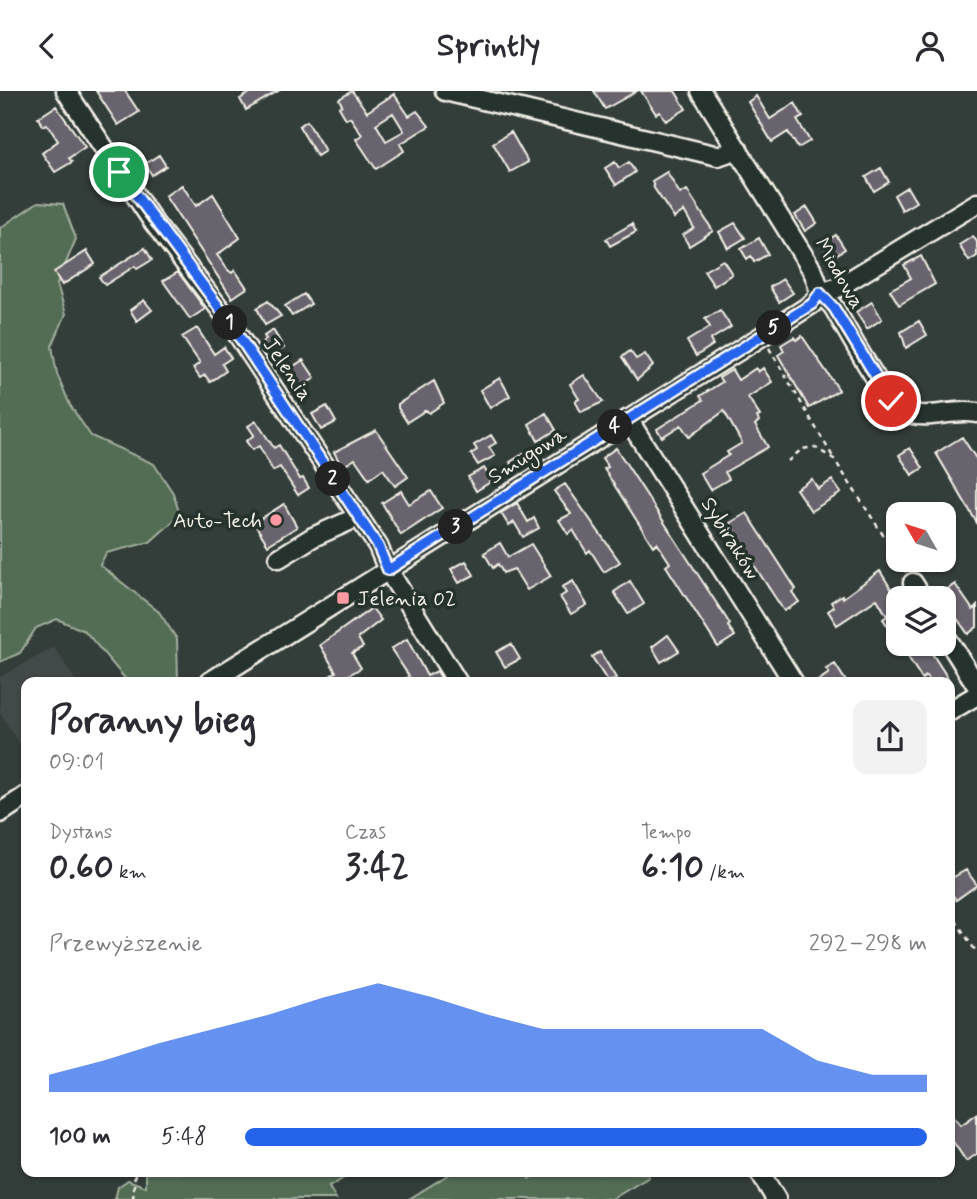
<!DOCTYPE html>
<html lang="pl">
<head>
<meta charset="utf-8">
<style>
	body { margin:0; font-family:Mynerve,sans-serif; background:#f2f2f3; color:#2b2b33; height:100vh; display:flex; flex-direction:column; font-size:26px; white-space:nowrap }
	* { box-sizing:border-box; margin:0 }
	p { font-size:23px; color:#7c7c81 }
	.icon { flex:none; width:38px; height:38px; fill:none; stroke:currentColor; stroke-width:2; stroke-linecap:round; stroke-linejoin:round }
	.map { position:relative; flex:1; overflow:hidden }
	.side { position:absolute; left:21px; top:586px; width:934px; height:500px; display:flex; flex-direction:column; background:#fff; border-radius:14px; box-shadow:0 2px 5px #0004 }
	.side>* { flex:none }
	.needle { width:46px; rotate:309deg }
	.controls { position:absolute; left:886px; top:411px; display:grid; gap:14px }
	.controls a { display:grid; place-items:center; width:70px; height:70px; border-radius:14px; background:#fff; box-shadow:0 2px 5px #0004; font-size:35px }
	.pin { position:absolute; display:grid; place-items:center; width:60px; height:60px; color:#fff; margin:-30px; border:4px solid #fff; border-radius:50%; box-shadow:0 2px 7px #0007 }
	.km { position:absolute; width:35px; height:35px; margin:-18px; border-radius:50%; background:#222; color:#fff; font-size:19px; line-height:35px; text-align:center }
	.round { display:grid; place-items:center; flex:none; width:74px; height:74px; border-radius:14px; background:#f2f2f3 }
	.summary { display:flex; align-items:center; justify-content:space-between; height:119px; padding:0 28px }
	h1 { font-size:38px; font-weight:800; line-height:52px }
	.figures { display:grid; grid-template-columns:repeat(3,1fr); gap:10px; height:119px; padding:7px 28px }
	.figures div { display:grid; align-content:center }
	.figures b { font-size:35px; font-weight:800 }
	.figures small { font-size:19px; font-weight:400 }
	.figures p { font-size:19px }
	.chart { height:196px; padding:14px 28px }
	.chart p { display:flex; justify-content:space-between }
	.chart svg { width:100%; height:126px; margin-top:7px; fill:#2563eb; opacity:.7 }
	ul { padding:0 28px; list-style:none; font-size:23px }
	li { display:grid; grid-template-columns:112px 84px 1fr; align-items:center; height:52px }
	li i { height:18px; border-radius:9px; background:#2563eb }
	header { display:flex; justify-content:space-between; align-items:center; height:91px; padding:0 28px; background:#fff; font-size:32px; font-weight:800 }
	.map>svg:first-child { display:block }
</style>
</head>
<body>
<header><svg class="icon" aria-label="back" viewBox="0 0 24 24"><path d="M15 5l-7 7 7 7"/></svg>Sprintly<svg class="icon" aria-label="person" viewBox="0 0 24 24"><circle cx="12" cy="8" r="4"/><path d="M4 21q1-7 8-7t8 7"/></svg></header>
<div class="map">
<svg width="977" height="1108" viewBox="0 0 977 1108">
	<rect width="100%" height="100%" fill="#333d3a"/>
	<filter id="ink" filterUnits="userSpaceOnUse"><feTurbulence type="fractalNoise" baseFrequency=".0143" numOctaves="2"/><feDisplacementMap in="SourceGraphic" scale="14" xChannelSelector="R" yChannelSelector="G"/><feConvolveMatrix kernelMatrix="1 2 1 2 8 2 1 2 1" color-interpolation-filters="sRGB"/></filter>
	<g filter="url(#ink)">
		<path fill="#434849" d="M54,556L77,591L26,592V663L0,622V586Z"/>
		<path fill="#526d54" stroke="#a3af9e" stroke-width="2" d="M38,111L63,113L76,148L57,193L66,223L52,255L57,283L70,314L91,345L154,373L173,402L180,424L150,451L106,462L100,474L159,521L177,548L178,589L174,591H128L85,540L57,528L36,537L20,562L0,571V137Z
			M146,1082H352L329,1096L336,1108H115L118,1096L128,1089L146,1096Z
			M451,1082H527L529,1088L539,1082H646L649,1086L612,1108H409Z"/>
		<path fill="#69636d" stroke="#f4f1e8" stroke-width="2" fill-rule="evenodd" d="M96,0H125L139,21L118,34Z
			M253,0H278L246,19L240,8Z
			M352,0L367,21L394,3L409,25L417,20L429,35L400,53L404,60L376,78L356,48L362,44L350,26L346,28L339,16L342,14L339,8ZM393,22L404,40L386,50L376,33Z
			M594,0H637L605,18Z
			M641,0H675L686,18L666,30L660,21L656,23Z
			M756,5L770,28L795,12L803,26L797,29L810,50L798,57L788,41L772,51L748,11Z
			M56,15L85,56L69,67L72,71L55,81L42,62L58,50L47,33L43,35L38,27Z
			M307,30L325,60L317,65L299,35Z
			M511,41L528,71L510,81L493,52Z
			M159,64L166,75L152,84L145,73Z
			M615,71L619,77L629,71L635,81L616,94L605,77Z
			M881,77L889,91L874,100L866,86Z
			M667,81L680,103L687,99L713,140L689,155L683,144L694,137L684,120L674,127L654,97L652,90Z
			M182,94L196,115L213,103L240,147L217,164L228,179L232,182L235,179L247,197L232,207L165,105Z
			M907,96L916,111L902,119L894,104Z
			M807,116L817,132L805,140L795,124Z
			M735,132L745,147L728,157L719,141Z
			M632,133L636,141L610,155L606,148Z
			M836,144L845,158L831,167L822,153Z
			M973,145L977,151V165L969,170L959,154Z
			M759,147L768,163L754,171L751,165L747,168L741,158Z
			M145,157L152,169L137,178L135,175L105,194L99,186Z
			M87,160L95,173L62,194L54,181Z
			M921,165L935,193L899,214L890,199L911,187L904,174Z
			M723,169L732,183L714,195L704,180Z
			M178,181L205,218L190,228L163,190Z
			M783,188L793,202L779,211L770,196Z
			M304,203L311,213L292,225L285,215Z
			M144,209L152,219L137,230L130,219Z
			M268,210L281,225L265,234L257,217Z
			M872,211L882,228L867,238L856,221Z
			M720,219L731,236L710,249L713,254L696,265L687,250L710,236L705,228Z
			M919,230L927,244L906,257L901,241Z
			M197,237L214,263L224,256L231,267L222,273L226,280L210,291L205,284L200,287L193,277L200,272L182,246Z
			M273,239L284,257L271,265L262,251L266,248L264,245Z
			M802,245L839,299L809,317L778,264L784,260L781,254L794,246L796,249Z
			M630,260L636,268L645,263L653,275L637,289L622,266Z
			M303,269L315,287L300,297L288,279Z
			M756,277L758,281L763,277L772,291L748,306L760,325L757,326L759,330L755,334L768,356L725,381L729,388L710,399L700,382L729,364L727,361L742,352L724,320L689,346L681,334L662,346L657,338L703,309L700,305L722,291L719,287L732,279L738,289Z
			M584,284L603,311L581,321L575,310L579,308L570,293Z
			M500,287L510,305L490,317L480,299Z
			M434,290L444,312L429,322L426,319L407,331L398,317V313Z
			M327,315L336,331L321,339L312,323Z
			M546,322L556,339L538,350L529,333Z
			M256,330L274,357L279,354L300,388L303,387L309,397L298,404L280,376L273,380L259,355L252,359L246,350L254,344L248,335Z
			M376,339L408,386L395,395L383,378L369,388L355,368L342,376L334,361Z
			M491,344L496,352L489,356L495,365L478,374L471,363L477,359L474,354Z
			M962,346L977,369V432L936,362Z
			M616,357L730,533L728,535L735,545L718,556L666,475L670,472L657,452L653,455L604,378L608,376L602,367Z
			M910,357L923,377L912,384L899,364Z
			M528,360L533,369L516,380L510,371Z
			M484,377L492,390L476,400L468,386Z
			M812,388L818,398L832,389L841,402L811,420L796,398Z
			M565,393L620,471L604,481L590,459L587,462L573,439L568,443L559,429L571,423L554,400Z
			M401,400L409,413L431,400L442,417L401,444L382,412Z
			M517,412L528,431L534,427L539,437L523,446L514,431L509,435L501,422Z
			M284,413L297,436L268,454L254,432Z
			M747,422L796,498L792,501L799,511L784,520L733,442L735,440L730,432Z
			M500,452L508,466L531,453L551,485L527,499L514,478L503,482L498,473L493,477L484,462Z
			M466,470L474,484L459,492L451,478Z
			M880,480L898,509V551L883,528L887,525L877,508L837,534L828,520L834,516L831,511L842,504L843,507Z
			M573,490L587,514L571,523L560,506L566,502L562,496Z
			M630,490L644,513L628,523L614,501Z
			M955,493L973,519L977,515V536L968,543L949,516L947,518L943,513L945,506L942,502Z
			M372,517L381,529L358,547L363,556L352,562L361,577L347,585L351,592H319L336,581L320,554Z
			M668,544L679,560L661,571L652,556Z
			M407,548L427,585L437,580L444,592H398L409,585L391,558Z
			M511,553L520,568L505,576L496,561Z
			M900,553H926L951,592H930L926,585L922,588Z
			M600,561L616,587L608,591L592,566Z
			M835,573L847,592H815L829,582L826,578Z
			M966,779L977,794L956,809L950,800V788Z
			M950,1021L961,1034L977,1023V1063L966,1070L950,1046Z"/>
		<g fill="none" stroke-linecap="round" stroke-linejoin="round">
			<g stroke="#f4f1e8" stroke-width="23">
				<path id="minor" d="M66,0L154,132L224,223L378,455L388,479L458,592
					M445,0L718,65L738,58
					M701,0L811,177C816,185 817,193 820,201C822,206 831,212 834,217C847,238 887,316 908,322C930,329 954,317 977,322
					M628,328L794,592
					M279,467L313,446L358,426
					M913,492L923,508
					M943,541L977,595
					M208,592L762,245L812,213L820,202L837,197L977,112
					M950,620L977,604
					M0,722L26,705
					M760,1082L776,1108"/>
			</g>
			<path stroke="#f4f1e8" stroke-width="2.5" stroke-dasharray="5 5" stroke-linecap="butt" d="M769,257L833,366
				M788,370L802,358L814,356L834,368L898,467
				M899,469L906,481
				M950,821L977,862
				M133,1108L135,1082"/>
			<use href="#minor" stroke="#26332d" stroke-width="18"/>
		</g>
	</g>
	<g fill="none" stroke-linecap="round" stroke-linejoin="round" filter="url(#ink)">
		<g stroke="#fff" stroke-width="14">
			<path id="route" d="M119,81L224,223L378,455L388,479L812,213L820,202L834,217L891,310"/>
		</g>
		<use href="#route" stroke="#2563eb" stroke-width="9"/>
	</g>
	<g fill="#ff9aa2" stroke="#26332d" stroke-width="2.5">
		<circle cx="276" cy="429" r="7"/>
		<rect x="336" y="500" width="14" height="14" rx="3.5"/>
	</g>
	<g text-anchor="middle" stroke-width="7" stroke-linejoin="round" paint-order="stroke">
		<g font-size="21" fill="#f4f1e8" stroke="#26332d">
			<text transform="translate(840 182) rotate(60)" y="7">Miodowa</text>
			<text transform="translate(288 278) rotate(56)" y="7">Jelenia</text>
			<text transform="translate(527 364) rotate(-32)" y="7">Smugowa</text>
			<text transform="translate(731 447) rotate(58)" y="7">Sybiraków</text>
		</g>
		<g font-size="21" fill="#f4f1e8" stroke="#26332d" text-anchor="end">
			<text x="262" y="436">Auto-Tech</text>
			<text x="357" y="514" text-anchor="start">Jelenia 02</text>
		</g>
	</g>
</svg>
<div class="controls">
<a><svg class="needle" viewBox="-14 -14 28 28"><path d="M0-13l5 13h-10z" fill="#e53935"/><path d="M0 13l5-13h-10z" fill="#7c7c81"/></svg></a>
<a><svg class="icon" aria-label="layers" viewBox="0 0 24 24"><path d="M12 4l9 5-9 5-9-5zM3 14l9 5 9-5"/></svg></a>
</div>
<div class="pin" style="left:119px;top:81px;background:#1e9e55"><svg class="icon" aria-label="arrive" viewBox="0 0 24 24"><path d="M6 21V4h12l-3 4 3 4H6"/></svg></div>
<div class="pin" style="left:891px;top:310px;background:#d93025"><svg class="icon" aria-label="check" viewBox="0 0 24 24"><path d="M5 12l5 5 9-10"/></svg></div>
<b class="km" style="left:230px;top:232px">1</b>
<b class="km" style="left:333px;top:388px">2</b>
<b class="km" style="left:456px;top:436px">3</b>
<b class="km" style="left:615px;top:336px">4</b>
<b class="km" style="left:774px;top:237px">5</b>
<section class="side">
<div class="summary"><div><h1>Poranny bieg</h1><p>09:01</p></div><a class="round"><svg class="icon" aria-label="share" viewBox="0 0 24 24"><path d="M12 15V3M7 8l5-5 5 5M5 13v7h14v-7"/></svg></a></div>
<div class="figures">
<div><p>Dystans</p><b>0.60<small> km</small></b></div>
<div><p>Czas</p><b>3:42</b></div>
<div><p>Tempo</p><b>6:10<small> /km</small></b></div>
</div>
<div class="chart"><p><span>Przewyższenie</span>292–298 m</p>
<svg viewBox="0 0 160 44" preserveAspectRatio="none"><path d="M0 44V38L10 33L20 27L30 22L40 17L50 11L60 6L70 11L80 17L90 22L100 22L110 22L120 22L130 22L140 33L150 38L160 38V44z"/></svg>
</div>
<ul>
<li><b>100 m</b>5:48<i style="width:100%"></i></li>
</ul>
</section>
</div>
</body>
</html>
